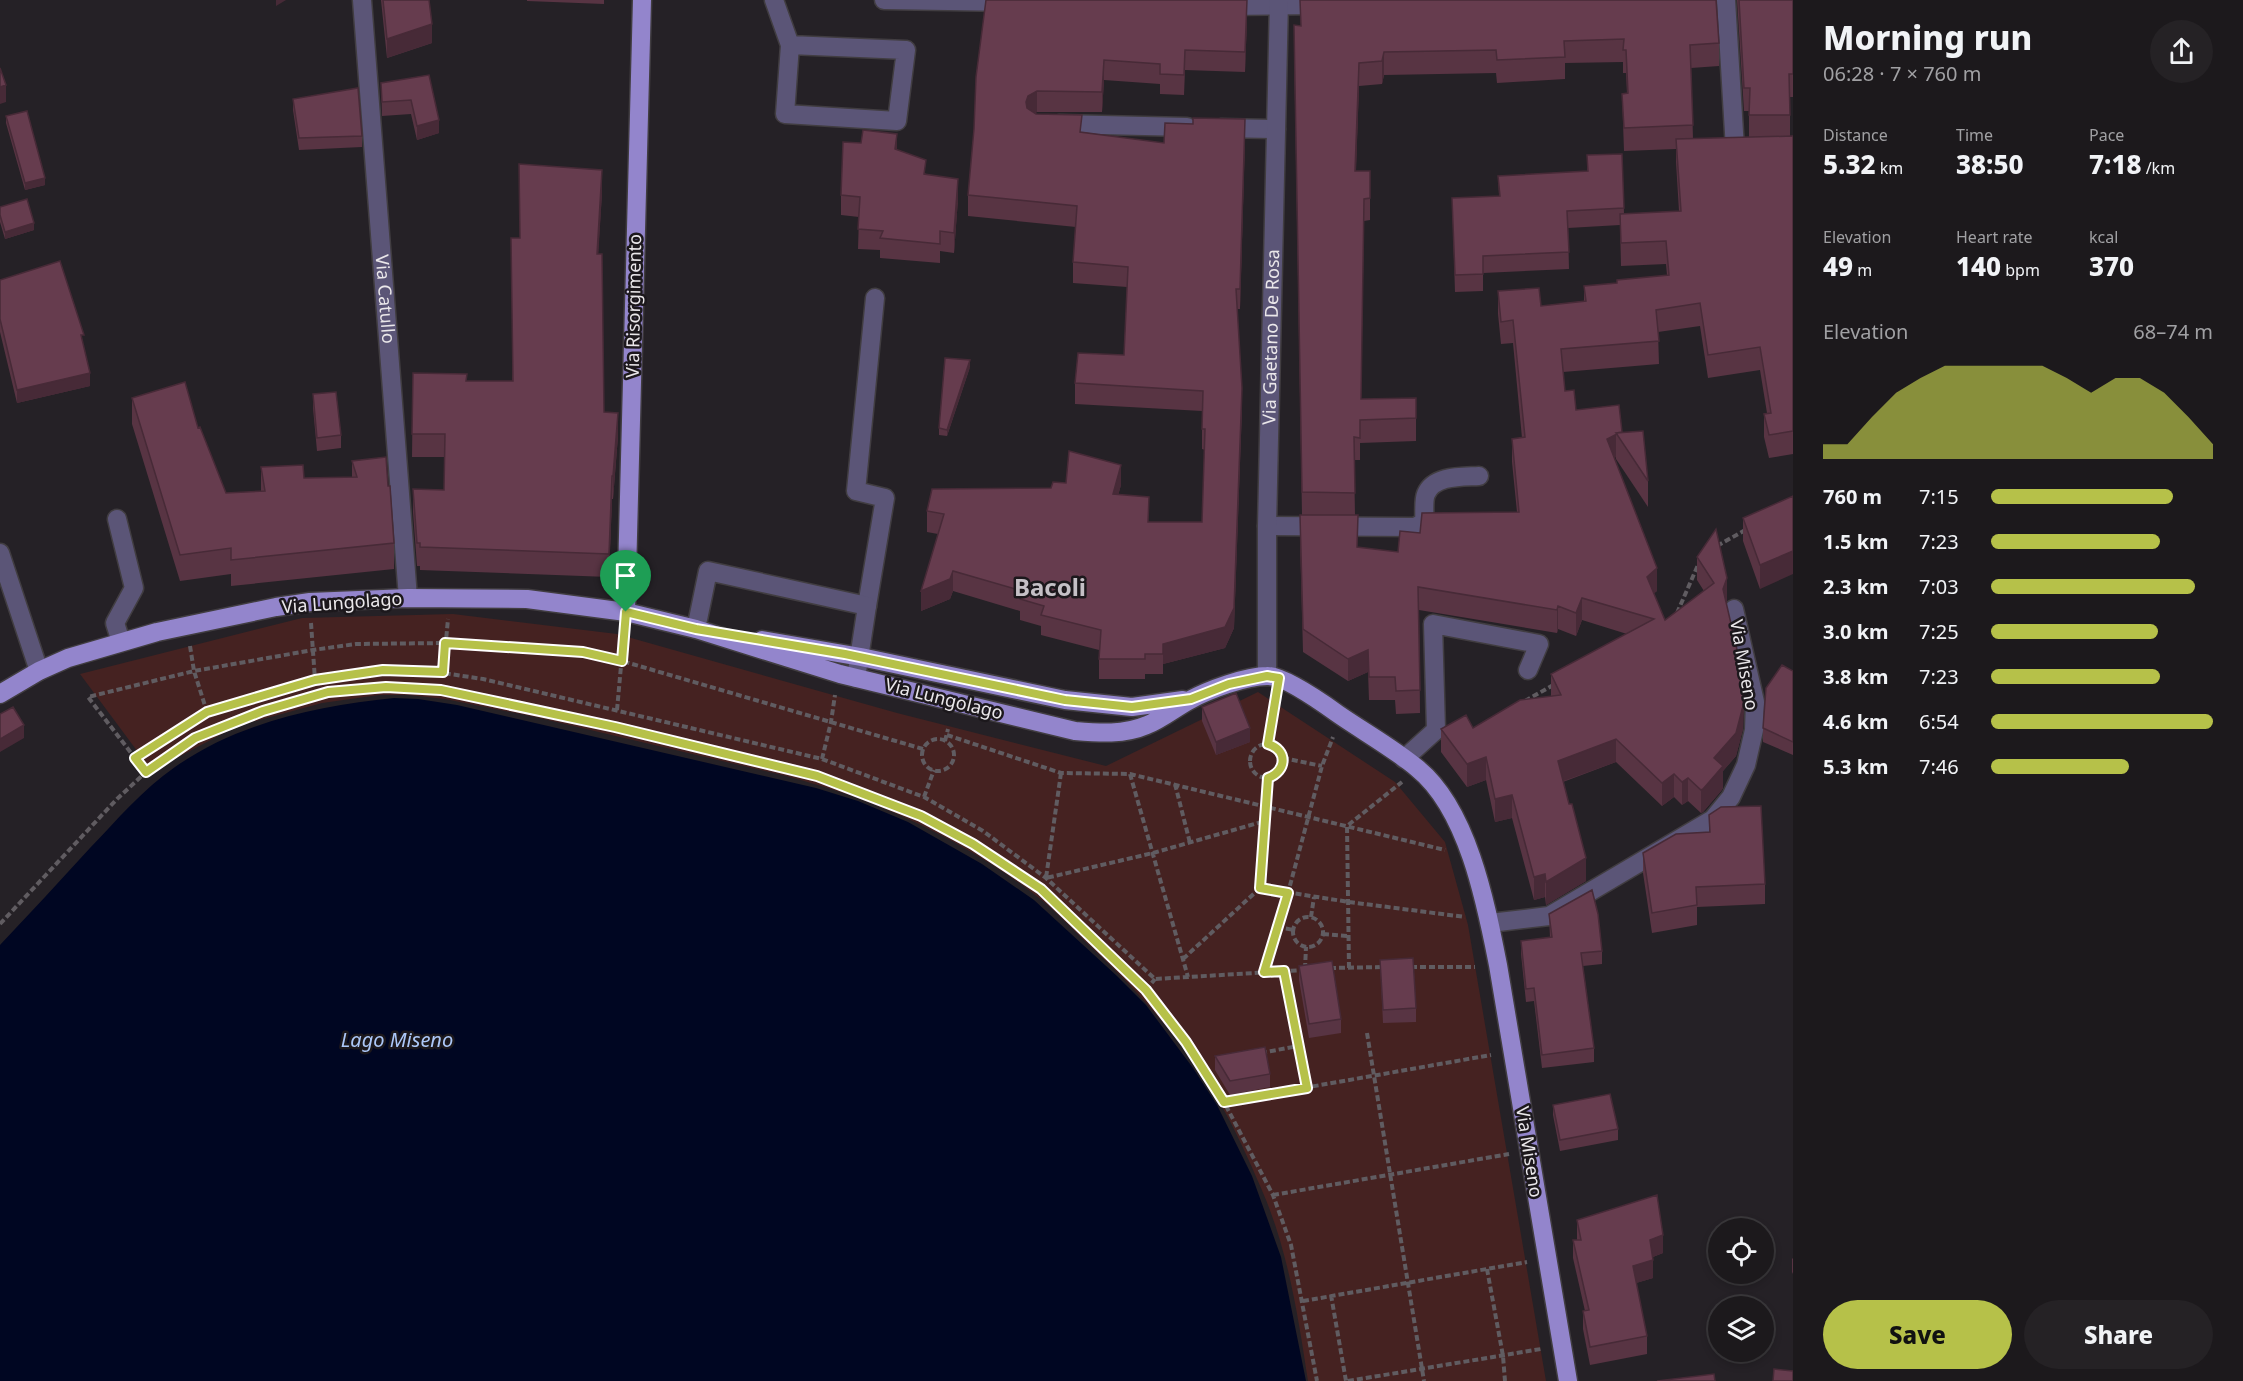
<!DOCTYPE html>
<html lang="en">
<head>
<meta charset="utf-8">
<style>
	body { margin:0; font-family:"Noto Sans",sans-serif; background:#252225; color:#f1f3f6; height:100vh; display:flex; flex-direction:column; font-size:22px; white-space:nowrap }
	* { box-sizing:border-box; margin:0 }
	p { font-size:20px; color:#a0a0a3 }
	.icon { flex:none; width:33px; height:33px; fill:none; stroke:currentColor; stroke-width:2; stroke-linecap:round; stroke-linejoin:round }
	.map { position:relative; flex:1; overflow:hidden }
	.details { display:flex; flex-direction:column; background:#1c191c; width:450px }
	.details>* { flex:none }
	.controls { position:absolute; left:1708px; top:1218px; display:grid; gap:12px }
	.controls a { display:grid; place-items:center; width:66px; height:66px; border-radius:50%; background:#1c191c; box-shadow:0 3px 9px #0003,0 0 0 2px #3a383b; font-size:30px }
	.pin { position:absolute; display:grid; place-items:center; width:51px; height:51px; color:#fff; margin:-62px -26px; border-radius:50% 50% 50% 0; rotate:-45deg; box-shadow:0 0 6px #0007 }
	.pin .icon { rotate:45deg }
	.round { display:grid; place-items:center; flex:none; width:63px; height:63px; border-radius:32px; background:#252225 }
	.headline { display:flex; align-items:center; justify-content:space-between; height:102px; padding:0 30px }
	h1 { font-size:33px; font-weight:800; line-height:45px }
	.metrics { display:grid; grid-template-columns:repeat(3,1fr); gap:9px; height:102px; padding:6px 30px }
	.metrics div { display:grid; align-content:center }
	.metrics b { font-size:26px; font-weight:800 }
	.metrics small { font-size:16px; font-weight:400 }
	.metrics p { font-size:16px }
	.chart { height:168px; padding:12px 30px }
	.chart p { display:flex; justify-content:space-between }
	.chart svg { width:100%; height:108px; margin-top:6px; fill:#b6c149; opacity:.7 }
	.cta { display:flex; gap:12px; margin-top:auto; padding:12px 30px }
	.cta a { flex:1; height:69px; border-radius:36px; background:#b6c149; color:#111; font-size:24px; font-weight:800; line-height:69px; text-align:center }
	.cta a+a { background:#252225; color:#f1f3f6 }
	ul { padding:0 30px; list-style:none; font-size:20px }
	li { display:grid; grid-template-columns:96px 72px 1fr; align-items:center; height:45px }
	li i { height:15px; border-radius:8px; background:#b6c149 }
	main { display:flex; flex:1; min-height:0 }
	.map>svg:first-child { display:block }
</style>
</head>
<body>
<main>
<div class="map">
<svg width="1793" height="1381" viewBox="0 0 1793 1381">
	<rect width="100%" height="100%" fill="#252126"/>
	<path fill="#452221" d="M453,614L617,634L897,713L1106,766L1258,692L1395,782L1445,842L1468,925L1546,1381H1308C1298,1316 1288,1249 1261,1188C1249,1160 1235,1129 1220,1103C1185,1044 1140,992 1090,946C1072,929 1054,909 1034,894C960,838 876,799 786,776L535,717L445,699L408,695H379L322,703L237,726L152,771L80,674L302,618Z"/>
	<path fill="#000622" d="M394,698L418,699L457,705L816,788L858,801L908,822L982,864L1034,900L1117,976L1146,1005L1193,1068L1217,1105L1252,1176L1281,1257L1306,1381H0V945C30,913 60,881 90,848C117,820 143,789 175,767C239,722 318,706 394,698Z"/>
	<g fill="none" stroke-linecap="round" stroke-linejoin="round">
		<g stroke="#413d41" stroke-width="21">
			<g id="minor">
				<path id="s1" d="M362,0L408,598"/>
				<path d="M774,0L790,45L785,114L897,121L906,50L790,45"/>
				<path d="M884,0L1011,2"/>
				<path d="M1726,0L1735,149H1793"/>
				<path d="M1225,6L1323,5"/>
				<path d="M1059,124L1187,127"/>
				<path d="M1221,128L1276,129"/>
				<path d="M117,519L134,588L115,623L121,642"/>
				<path d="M1267,526L1415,527L1424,522C1425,514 1423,501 1426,494C1434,475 1462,477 1479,476"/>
				<path d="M0,553L39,671"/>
				<path d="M867,606L885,498L856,491L875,298"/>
				<path d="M696,629L708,571L867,606L856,678"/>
				<path id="s2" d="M1267,676V526L1279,0"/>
				<path d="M1404,759L1436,730L1433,624L1539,644L1528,670"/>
				<path d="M1490,923L1549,916L1713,819L1731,797L1746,765L1754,730L1755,702L1734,609"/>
			</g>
		</g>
		<g stroke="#413d41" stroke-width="21">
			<path id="major" d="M626,612L642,0
				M762,640L861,657L1065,700L1132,707L1183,700
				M0,694L39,671L68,658L157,632L276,607L310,602L408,598L527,599L626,612L696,629L840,674L1075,731C1099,733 1124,735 1147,725C1162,719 1175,708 1190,700C1208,690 1246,676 1267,676C1283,675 1324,704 1338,714C1364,732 1393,748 1417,768C1468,809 1486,904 1498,965L1568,1381"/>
		</g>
		<path stroke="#605c61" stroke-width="4" stroke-dasharray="6 3" stroke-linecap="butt" d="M1717,546L1747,529
			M1677,613L1698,565
			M311,623L315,680
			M190,646L194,671L207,712
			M443,673L448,619
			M1525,701L1555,684
			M617,710L624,633
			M947,735L1061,773L1130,774L1445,850
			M922 755a16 16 0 1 1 32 0a16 16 0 1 1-32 0Z
			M945,741L948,729
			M1268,744L1275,700
			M1250 761a17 17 0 1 1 34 0a17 17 0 1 1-34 0Z
			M923,749L622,661L583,652L445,643L356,644L313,650L194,671L88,697L135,758L207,712L315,680L383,670L443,673L483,679L822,759L924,797L983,831L1046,878L1155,979L1304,970
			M135,758L146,772
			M1283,758L1322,766
			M822,759L831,722L835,695
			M1061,773L1046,878L1153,853L1265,821
			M1130,774L1188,977
			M1175,784L1190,843
			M924,797L934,770
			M1260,888L1349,902L1465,917
			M1311,917L1314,897
			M1293 932a15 15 0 1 1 30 0a15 15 0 1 1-30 0Z
			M0,924L117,799L146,772L195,738L263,711L328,692L386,687L441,690L615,727L817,775L921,816L973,844L1041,889L1146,990L1186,1042L1224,1102L1273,1195L1291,1245L1317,1381
			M1277,927L1294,930
			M1323,934L1348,936
			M1183,959L1260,888L1268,778
			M1411,967H1475
			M1330,968L1385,967
			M1349,968L1347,826L1402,782
			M1305,969L1306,947
			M1284,971L1307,1087
			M1264,972L1288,893L1322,766L1333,737
			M1146,990L1155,979
			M1367,1033L1424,1381
			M1261,1053L1298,1046
			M1224,1102L1491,1055
			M1273,1195L1509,1154
			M1487,1269L1503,1356L1505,1381
			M1331,1295L1346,1381
			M1303,1301L1527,1262
			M1348,1381L1541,1349"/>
		<use href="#minor" stroke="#5b5577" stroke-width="18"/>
		<use href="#major" stroke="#9385cc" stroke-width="18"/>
	</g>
	<path fill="#583443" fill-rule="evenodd" d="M381,0H429L432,43L387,58Z
		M527,0H604V4L527,1Z
		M1737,0H1793V97H1790V136H1793V454L1769,458L1764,437V414L1767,413L1760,370L1708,378L1700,326L1658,332L1659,364L1563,372L1565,391L1576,410L1622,433L1648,481V507L1616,459V457L1614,458L1657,591L1653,593L1665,620L1704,591L1697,580V557L1727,601L1726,602L1744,703L1743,729L1736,756L1723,771V788L1721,791L1703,812L1701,813L1688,801L1682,805L1674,797L1662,806L1616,762L1563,782L1586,881L1546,905L1545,897L1534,900L1512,818L1495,822L1486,780L1467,787L1441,752V729L1473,728L1551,696V674L1627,634L1582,620L1576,636L1558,629L1557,633L1419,610L1420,713L1396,714L1395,700H1369L1368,672L1348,681L1303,652L1300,538V515H1302L1294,48L1300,26L1719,43V66L1691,68L1693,139L1749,137V111H1744ZM1623,62V73H1626L1627,94H1622L1624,151L1676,149V162L1679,211L1624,214L1622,154L1587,155V171L1498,176L1499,196L1452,198L1455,292L1483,291V273L1569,269L1568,228L1620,225L1621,266L1666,264L1667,275L1617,283L1584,286V301L1541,306L1498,291V314L1501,344L1513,343L1522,438L1512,439V462L1517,512L1420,533L1398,552L1357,547L1355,515L1354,460H1360V443L1416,441V418L1361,399L1364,221L1370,220V171H1356L1359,86L1382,84L1384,75L1496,73L1497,83L1565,79V63Z
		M1247,18L1245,72L1185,70L1184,95L1160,94V84L1104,80L1102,112H1037L1035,113L1082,132L1164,143L1245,139L1240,309H1237L1242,409L1234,628L1225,648L1163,664V674H1145V679H1099V650L1041,635V626L1020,620V611L953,591L950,599L921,611L938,534L927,532V511L1051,488L1121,485L1118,495L1149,522H1202L1205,450L1202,449V411L1075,404V383L1124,355L1127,287L1073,283V262L1076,227L968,216V195L974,129L976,77Z
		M429,75L439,133L417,140L411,114L382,116L381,83Z
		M293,99L362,136V147L299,150L293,110Z
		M6,116L45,185L25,190L6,123Z
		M897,150L926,174L958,199L954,253L940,251V263L880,258V250L858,249L859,217L841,215V195Z
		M602,193L598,254L604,412L618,436L613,499H612L609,577L420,570V566H417L413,512V489L444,490V457H412L413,373L467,381H512L519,238Z
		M0,207L34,230L5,239L0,222Z
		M0,280L84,347L90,386L17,403L0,332Z
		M970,367L947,436L939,435V428Z
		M313,394L341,435V448L317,451L313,408Z
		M132,398L198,428L226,493L261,492V467L304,478L352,477V461L394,543V569L231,586V574L180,581L132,424Z
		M1793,496L1760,589L1743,541V518Z
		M1793,671V755L1763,742V728Z
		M1202,707L1250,742L1216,755L1202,721Z
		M1709,815L1765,884V904L1697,907V925L1652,933L1643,873V853L1709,832Z
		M1549,914L1602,951V964L1583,966L1594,1048V1062L1542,1068L1534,1001L1526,1002L1521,954V941L1550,938Z
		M1380,960L1416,1008V1022L1383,1023Z
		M1299,966L1341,1019V1033L1309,1038L1299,980Z
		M1215,1056L1270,1074V1087L1230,1095L1215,1070Z
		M1553,1105L1618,1129V1140L1560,1151L1553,1115Z
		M1577,1220L1663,1253L1653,1257V1278L1636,1283L1647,1336V1354L1590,1365L1583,1329V1311H1585L1573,1258V1240H1577Z
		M1793,1258V1274L1792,1272V1259Z"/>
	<path fill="#472a37" d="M276,0H286L276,6Z
		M1247,0V18L1245,72V52Z
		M432,24V43L387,58V39Z
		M1384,52V75L1382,84V61Z
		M1104,60V80L1102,112V92Z
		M1359,63V86L1355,194V171Z
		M6,85V102L0,104V87Z
		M1037,91V112L1028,117L1026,102L1028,96Z
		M1245,119V139L1240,309V289Z
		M439,120V133L417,140V126Z
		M897,134V154L895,149Z
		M602,170V193L597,277V254Z
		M45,178V185L25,190V183Z
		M958,179V199L954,253V233Z
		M34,223V230L5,239V232Z
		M970,360V367L947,436V430Z
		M90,373V386L17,403V390Z
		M1242,388L1234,628L1225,648L1163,664V674V644L1225,627Z
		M618,413V436L613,499V476Z
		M1616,435V457L1607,462V439Z
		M1121,465V485L1113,515V494Z
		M612,476V499L609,577V554Z
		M1793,551V574L1760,589V565Z
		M1657,568V591L1647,600V577Z
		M953,571V591L950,599L921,611V591Z
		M1727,578V601L1723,611V589Z
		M1582,598V620L1576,636V613Z
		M1558,606V629L1557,633V610Z
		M1368,650V672L1348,681V659Z
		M1744,680L1743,729L1736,756L1723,771V788L1721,791L1703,812L1701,813V790Z
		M24,725V738L0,752V739Z
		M1250,728V742L1216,755V742Z
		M1616,739V762L1558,783V761Z
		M1486,757V780L1467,787V764Z
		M1674,774V797L1662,806V783Z
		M1688,778V801L1682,805V782Z
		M1512,795V818L1495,822V799Z
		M1586,858V881L1546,905V882Z
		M1545,874V897L1534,900V877Z
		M1663,1235V1253L1650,1258V1240Z
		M1653,1260V1278L1633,1284V1266Z"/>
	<path fill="#663c4e" stroke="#472a37" stroke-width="1.5" d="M383,0H429L432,24L387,39Z
		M986,0H1247L1245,52L1185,50L1184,75L1160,74V64L1104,60L1102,92L1037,91L1028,96L1026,102L1027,108L1036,114L1082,115L1080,132L1164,143L1165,123L1193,124V118L1245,119L1240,289H1236L1242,388L1234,608L1225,627L1163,644V654H1145V659H1099L1101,630L1041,615L1044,606L1020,599L1022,591L953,571L950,579L921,591L944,514L927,511L932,489L1051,488L1053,482L1066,483L1069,451L1121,465L1113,494L1149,497L1148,522H1202L1205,429H1202L1203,391L1075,383L1078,353L1124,355L1128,267L1073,262L1077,206L968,195L974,129L976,77Z
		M1300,0H1716L1719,43L1690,45L1693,125L1624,128L1622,94L1628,93L1626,50H1623L1624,39L1564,41L1565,57L1497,60L1496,50L1384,52L1382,61L1359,63L1355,171H1370V198L1364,199L1361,399L1416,398V418L1360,420V438L1354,437L1355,493L1302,492L1294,25L1301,26Z
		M1739,0H1793V74H1789L1790,115H1749L1750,88H1744Z
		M0,68L6,85L0,87Z
		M429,75L439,120L417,126L411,100L382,102L381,83Z
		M358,88L362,136L299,138L293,99Z
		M27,111L45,178L25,183L6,116Z
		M863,130L897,134L895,149L926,160L924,174L958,179L954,233L940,231V244L880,238L883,231L858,229L860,197L841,195L843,142L861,143Z
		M1793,136V431L1769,435L1764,414L1771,413L1760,347L1708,355L1700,303L1656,310L1659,341L1561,349L1565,391L1574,390L1576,410L1619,405L1622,432L1616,433L1617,434L1607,439L1657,568L1647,577L1665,620L1714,583L1697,557L1716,529L1727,578L1723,589L1744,680L1743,706L1736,733L1714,758L1723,766L1703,789L1701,790L1688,778L1682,782L1674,774L1662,783L1616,739L1558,761L1569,804H1572L1586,858L1546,882L1545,874L1534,877L1512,795L1495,799L1486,757L1467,764L1441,729L1466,715L1473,728L1520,700L1561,695L1551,674L1654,619L1582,598L1576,613L1558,606L1557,610L1418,587L1420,690L1396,691L1395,677H1369L1368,650L1348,659L1303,629L1300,515H1358L1357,547L1398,552L1400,531L1420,533L1422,513L1519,512L1512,439L1525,437L1513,320L1501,322L1498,291L1539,288L1541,306L1586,301L1584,286L1617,283V280L1669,275L1666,241L1621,243L1620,214L1681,211L1676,139Z
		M1622,154L1624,208L1567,211L1569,252L1483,256V274L1455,275L1452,198L1500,196L1498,176L1588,171L1587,155Z
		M519,164L602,170L597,254H602L604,412L618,413L613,476H612L609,554L420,547V543H417L413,489L444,490L445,434H412L413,373L467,374L466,381H513L511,238H520Z
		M27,199L34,223L5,232L0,215V207Z
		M60,261L84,335H81L90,373L17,390L0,319V280Z
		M945,358L970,360L947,430L939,428Z
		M185,382L198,428L200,427L226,493L265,491L261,467L303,465L304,478L357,477L352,461L386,457L388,486H390L394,543L231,560V548L180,555L132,398Z
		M336,392L341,435L317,438L313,394Z
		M1643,431L1648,481L1616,433Z
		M1793,496V551L1760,565L1743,518Z
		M1782,665L1793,671V742L1763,728L1766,688Z
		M1236,693L1250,728L1216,742L1202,707Z
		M13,707L24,725L0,739V714Z
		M1761,806L1765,884L1696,887L1697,905L1652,913L1643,853L1676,834L1710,832L1709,815L1721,807Z
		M1592,890L1598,914L1602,951L1581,953L1594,1048L1542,1055L1534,988L1526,989L1521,941L1552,937L1549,914Z
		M1413,958L1416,1008L1383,1010L1380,960Z
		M1332,961L1341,1019L1309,1024L1299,966Z
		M1265,1047L1270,1074L1230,1081L1215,1056Z
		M1610,1094L1618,1129L1560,1140L1553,1105Z
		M1657,1195L1663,1235L1650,1240L1653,1260L1633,1266L1647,1336L1590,1347L1583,1311L1589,1310L1573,1240H1581L1577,1220Z
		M1774,1369L1793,1371V1381H1773Z
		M1714,1374L1715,1381H1657Z"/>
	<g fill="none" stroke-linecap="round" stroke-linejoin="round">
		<g stroke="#fff" stroke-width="12">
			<path id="route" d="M626,612L696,629L845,654L1065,700L1132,707L1191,699L1229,684L1267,676L1279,678L1268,744C1288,750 1287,771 1268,778L1260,888L1288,893L1264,972L1284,971L1307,1088L1224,1102L1186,1042L1146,990L1041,889L973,844L921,816L817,776L615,727L441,690L386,687L328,692L263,711L195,738L146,772L135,758L207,712L315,680L383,670L443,672L445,643L583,652L622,661Z"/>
		</g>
		<use href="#route" stroke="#b6c149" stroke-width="8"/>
	</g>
	<g text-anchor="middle" stroke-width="5" stroke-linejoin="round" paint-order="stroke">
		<g font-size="18" fill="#eae7ea" stroke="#1c181c">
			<text dy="6" stroke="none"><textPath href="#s1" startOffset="300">Via Catullo</textPath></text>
			<text transform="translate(634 306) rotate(-89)" y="6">Via Risorgimento</text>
			<text dy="6" stroke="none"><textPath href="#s2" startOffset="339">Via Gaetano De Rosa</textPath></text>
			<text transform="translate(342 603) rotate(-4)" y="6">Via Lungolago</text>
			<text transform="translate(1744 665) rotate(80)" y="6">Via Miseno</text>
			<text transform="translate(944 699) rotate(14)" y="6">Via Lungolago</text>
			<text transform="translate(1529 1152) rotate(81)" y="6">Via Miseno</text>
		</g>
		<g font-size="20" font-style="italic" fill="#acc7f7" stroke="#1c181c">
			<text x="397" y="1047">Lago Miseno</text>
		</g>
		<g font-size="24" font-weight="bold" fill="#c5c0c6" stroke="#1c181c">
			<text x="1050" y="596">Bacoli</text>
		</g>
	</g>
</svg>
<div class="controls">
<a><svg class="icon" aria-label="locate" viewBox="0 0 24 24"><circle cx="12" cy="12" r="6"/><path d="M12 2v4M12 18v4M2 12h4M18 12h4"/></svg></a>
<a><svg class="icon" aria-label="layers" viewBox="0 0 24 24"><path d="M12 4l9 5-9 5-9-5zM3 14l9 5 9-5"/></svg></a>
</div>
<div class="pin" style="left:626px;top:612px;background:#1e9e55"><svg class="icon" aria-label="arrive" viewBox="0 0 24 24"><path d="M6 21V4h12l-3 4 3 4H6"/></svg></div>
</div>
<section class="details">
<div class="headline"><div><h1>Morning run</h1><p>06:28 · 7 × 760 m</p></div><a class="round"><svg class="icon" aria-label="share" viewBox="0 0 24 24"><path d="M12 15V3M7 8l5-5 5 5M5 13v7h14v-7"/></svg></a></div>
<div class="metrics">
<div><p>Distance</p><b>5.32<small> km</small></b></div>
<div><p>Time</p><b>38:50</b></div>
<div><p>Pace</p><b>7:18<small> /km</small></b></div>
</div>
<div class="metrics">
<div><p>Elevation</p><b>49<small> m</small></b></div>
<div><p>Heart rate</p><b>140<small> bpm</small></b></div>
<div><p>kcal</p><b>370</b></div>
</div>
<div class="chart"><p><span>Elevation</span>68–74 m</p>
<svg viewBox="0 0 160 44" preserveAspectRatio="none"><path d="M0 44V38L10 38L20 27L30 17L40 11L50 6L60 6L70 6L80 6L90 6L100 11L110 17L120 11L130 11L140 17L150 27L160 38V44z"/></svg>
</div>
<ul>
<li><b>760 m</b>7:15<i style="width:82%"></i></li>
<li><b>1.5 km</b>7:23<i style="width:76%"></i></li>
<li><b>2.3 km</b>7:03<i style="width:92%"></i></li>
<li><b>3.0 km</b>7:25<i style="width:75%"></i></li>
<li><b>3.8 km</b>7:23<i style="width:76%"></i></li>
<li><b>4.6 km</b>6:54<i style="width:100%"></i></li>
<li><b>5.3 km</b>7:46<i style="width:62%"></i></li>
</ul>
<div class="cta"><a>Save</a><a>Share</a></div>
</section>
</main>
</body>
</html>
